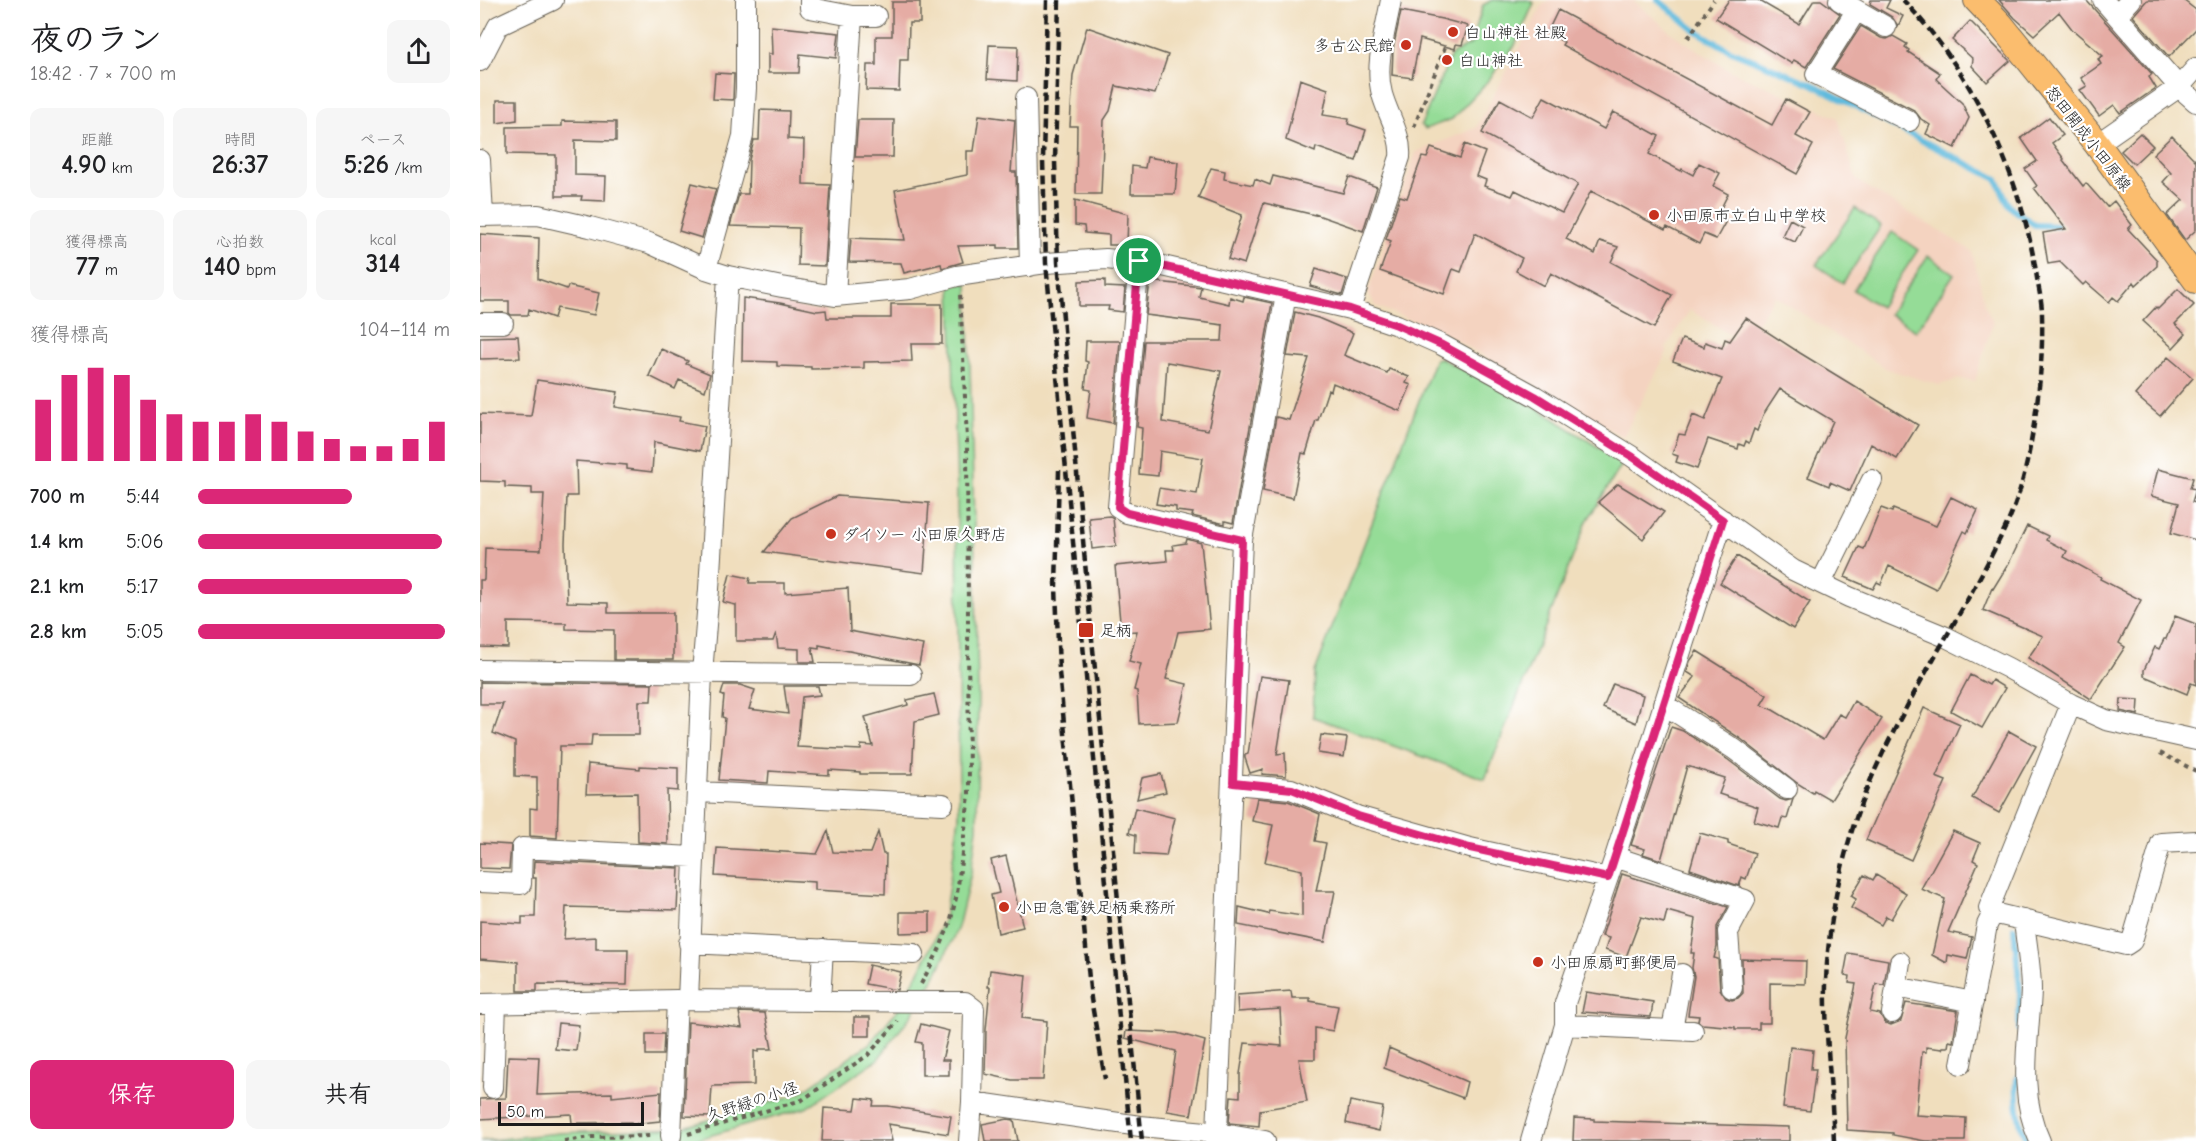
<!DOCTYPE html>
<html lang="ja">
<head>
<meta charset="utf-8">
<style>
	body { margin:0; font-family:"Comic Neue","Klee One",sans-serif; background:#f6f6f6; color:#202124; height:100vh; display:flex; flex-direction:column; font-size:22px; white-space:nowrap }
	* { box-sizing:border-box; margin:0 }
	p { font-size:20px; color:#757577 }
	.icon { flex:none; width:33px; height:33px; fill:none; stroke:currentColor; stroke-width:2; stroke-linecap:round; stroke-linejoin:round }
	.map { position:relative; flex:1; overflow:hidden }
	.panel { display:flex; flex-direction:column; background:#fff; width:480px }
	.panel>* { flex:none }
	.scale { position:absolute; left:18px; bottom:15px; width:146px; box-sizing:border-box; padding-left:6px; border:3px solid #1c1c1c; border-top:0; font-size:16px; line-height:21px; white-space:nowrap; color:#1c1c1c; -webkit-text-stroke:4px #fff; paint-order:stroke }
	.pin { position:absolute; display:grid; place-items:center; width:51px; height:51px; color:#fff; margin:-26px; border:3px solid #fff; border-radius:50%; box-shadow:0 2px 6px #0007 }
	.round { display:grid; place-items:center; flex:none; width:63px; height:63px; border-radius:12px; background:#f6f6f6 }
	.headline { display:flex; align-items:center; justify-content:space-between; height:102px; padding:0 30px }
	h1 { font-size:33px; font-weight:700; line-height:45px }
	.stats { display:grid; grid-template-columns:repeat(3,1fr); gap:9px; height:102px; padding:6px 30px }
	.stats div { display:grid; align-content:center; border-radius:12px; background:#f6f6f6; text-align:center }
	.stats b { font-size:26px; font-weight:700 }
	.stats small { font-size:16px; font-weight:400 }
	.stats p { font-size:16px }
	.chart { height:168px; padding:12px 30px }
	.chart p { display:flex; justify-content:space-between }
	.chart svg { width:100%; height:108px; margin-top:6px; stroke:#db2777; stroke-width:6 }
	.button { display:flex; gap:12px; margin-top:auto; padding:12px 30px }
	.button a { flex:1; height:69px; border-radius:12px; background:#db2777; color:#fff; font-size:24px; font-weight:700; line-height:69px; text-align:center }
	.button a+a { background:#f6f6f6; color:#202124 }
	ul { padding:0 30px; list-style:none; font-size:20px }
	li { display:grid; grid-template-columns:96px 72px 1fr; align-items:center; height:45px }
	li i { height:15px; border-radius:8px; background:#db2777 }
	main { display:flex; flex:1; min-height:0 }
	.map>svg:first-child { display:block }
</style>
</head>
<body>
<main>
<section class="panel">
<div class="headline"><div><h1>夜のラン</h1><p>18:42 · 7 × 700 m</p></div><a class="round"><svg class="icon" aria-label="share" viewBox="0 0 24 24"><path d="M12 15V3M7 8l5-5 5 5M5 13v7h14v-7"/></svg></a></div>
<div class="stats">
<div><p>距離</p><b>4.90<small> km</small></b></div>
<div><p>時間</p><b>26:37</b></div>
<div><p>ペース</p><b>5:26<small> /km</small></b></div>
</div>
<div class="stats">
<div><p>獲得標高</p><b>77<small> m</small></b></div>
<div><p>心拍数</p><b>140<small> bpm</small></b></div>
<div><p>kcal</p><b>314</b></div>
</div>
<div class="chart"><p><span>獲得標高</span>104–114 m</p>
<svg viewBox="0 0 160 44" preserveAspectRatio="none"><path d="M5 44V19M15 44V9M25 44V6M35 44V9M45 44V19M55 44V25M65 44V28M75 44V28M85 44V25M95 44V28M105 44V32M115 44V35M125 44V38M135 44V38M145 44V35M155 44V28"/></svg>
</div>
<ul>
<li><b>700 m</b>5:44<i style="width:61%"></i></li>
<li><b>1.4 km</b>5:06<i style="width:97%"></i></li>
<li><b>2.1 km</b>5:17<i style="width:85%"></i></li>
<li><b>2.8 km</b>5:05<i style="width:98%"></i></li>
</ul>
<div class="button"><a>保存</a><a>共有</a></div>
</section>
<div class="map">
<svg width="1716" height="1141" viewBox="0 0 1716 1141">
	<rect width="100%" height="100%" fill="#fff"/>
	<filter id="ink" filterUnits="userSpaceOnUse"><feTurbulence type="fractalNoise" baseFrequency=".0167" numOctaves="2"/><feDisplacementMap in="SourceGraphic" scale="12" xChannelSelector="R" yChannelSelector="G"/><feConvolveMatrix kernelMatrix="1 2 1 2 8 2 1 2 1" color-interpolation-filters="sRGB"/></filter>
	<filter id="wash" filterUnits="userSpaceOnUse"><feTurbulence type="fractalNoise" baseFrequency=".008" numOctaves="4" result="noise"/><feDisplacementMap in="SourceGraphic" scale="24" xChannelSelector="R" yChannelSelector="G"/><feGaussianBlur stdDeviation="1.35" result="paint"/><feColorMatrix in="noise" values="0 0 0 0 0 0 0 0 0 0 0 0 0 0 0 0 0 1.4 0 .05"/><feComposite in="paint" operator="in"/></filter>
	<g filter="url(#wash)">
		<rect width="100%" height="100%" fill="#f0debd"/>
		<path fill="#f4d3c0" d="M1069,0H1153L1193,34L1249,70L1358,118L1376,180L1492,251L1505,305L1513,322L1495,381L1480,379L1459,385L1407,369L1295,296L1264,343L1210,310L1185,349L1188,350L1143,437L971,337L896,306L888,292L936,152L996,128L1063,4Z"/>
		<path fill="#95dc97" stroke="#587c5a" stroke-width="1.5" d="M1012,0H1047L1054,3L1034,47L1007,82L972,119L945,129L941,125L971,55L991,44L1003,5Z
			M1375,208L1401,226L1363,283L1336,265Z
			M1412,232L1438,250L1400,307L1373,290Z
			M1448,256L1474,274L1436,331L1409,314Z
			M488,283L498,686L497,828L491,873L478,927L457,973L430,1017L398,1059L326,1108L211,1141H0L79,1133L201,1128L319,1094L390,1043L418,1009L442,966L464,919L479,817L477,494L471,286Z
			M960,358L1057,408L1143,463L1107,521L1005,779L833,717L835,672L955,359Z"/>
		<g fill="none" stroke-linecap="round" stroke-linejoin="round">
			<path stroke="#5fbadd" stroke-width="6" d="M1178,0L1215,30L1249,50L1332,84L1517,179L1529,206L1555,225L1577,226
				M1534,928L1540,990L1539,1029
				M1537,1078C1536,1099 1537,1122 1547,1141"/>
		</g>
		<g id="blocks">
			<path fill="#e5aca4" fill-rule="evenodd" d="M1249,0H1278L1319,24L1334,0H1341L1360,14L1326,67L1314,60L1312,64L1236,18Z
				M1391,0H1410L1406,8L1423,16L1418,26L1412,17L1390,4Z
				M1519,0H1606L1672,74L1669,77L1676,88L1640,113L1634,105L1619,116L1600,90L1607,86L1601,78L1621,64L1618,59L1623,56L1592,29L1579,12L1554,35L1535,18Z
				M1667,0H1703L1716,10V29L1689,57L1653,16Z
				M412,2H440V23H429L428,60H420L419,91L386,90L387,65H396V36H412Z
				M1078,10L1292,125L1306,99L1330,112L1316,136L1333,145L1317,174L1082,45L1084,42L1067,33Z
				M921,11L962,19L988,26L982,45L976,44L975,49L940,39L932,78L912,75L913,49Z
				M1490,21L1530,61L1507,82L1492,66L1493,59L1472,40Z
				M291,26L359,33L356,58L320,54L319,73H288V54H292Z
				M1381,26L1401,38L1407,39L1413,36L1427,44L1425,47L1429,50L1428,52L1460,73L1456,79L1482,103L1489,118L1475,148L1446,134L1450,125L1441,119L1434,110L1353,69Z
				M607,27L688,55L675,94L636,86L630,111L624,120L621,194H596L597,126H590L593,75Z
				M509,45L538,46L537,81L507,79Z
				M235,73L254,74L253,100L233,99Z
				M820,79L848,89L843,115L869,119L868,124L886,130L876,161L836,147L835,152L806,140Z
				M1064,97L1124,129L1133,112L1150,120L1179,136L1169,154L1201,171L1202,169L1213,175L1219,163L1240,173L1233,186L1248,194L1237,216L1246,221L1236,239L1224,234L1219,244L1187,227L1185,230L1111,191L1086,239L1115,254L1120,241L1138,247L1131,262L1192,295L1174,328L1071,273L1064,286L1036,271L1042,258L995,233L981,272L973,269L964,294L900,271L911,241L906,239L920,196L927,198L942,157L947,158L951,148L980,158L985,144L1005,152L996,176L1006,180L1004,186L1032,196L1035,190L1082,213L1098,184L1002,133L1020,99L1053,117Z
				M17,100H37V120L17,123Z
				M280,110L309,111L308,139L324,140L323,184L350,185L345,266L318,265L319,228L250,226L259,194H268L269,160L274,140H279Z
				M499,115L535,120L531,172H536L538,248H518V245L478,246L483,262L462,268L461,264L424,273L421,263L369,262L371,238L425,240L415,190L487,175V151H494Z
				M1569,117L1583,135L1572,143L1584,159L1583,160L1603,186L1606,183L1627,207L1634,201L1652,225L1648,229L1677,260V266L1656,285L1654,282L1638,301L1633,297L1629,302L1606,282L1603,285L1580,262L1568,264L1563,233L1586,229L1554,188L1557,186L1545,169L1557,161L1541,138Z
				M378,120H414L413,157H375Z
				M82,121L136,122V141L95,140V175L126,176L125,201L101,200L102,196H76V155L27,154V127L82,126Z
				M1660,133L1673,146L1654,164L1641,151Z
				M1692,136L1716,161V230L1705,240L1687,215L1703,200L1683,182L1691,173L1673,154Z
				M667,157L698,162L695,194H651L652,166L665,168Z
				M731,168L745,171L744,179L773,185L775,179L790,185L793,176L863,193L869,177L897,187L883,231L835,214V215L784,203L764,264L748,259L762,215L718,198Z
				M212,183L236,189L222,238L199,231Z
				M595,200L648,214L647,245H629V235L605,233L604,226L595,225Z
				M1310,219L1323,226L1315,242L1302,236Z
				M0,234L59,238L58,279L87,289L88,286L119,293L114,315L77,308L74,318L49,309L48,315H31L29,313V301H0Z
				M836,269L867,279L862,295L830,286Z
				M625,280V287L645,288L643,312L628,310L629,306H599V281Z
				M670,281L721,287L719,297L749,304L750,297L763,301L764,297L792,303L753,523L745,521V524L712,516L713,513L696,511V507L676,504L679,488L717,494L723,458L680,451L678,476L659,474L662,428L657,427L664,341H742L743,325L666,315ZM687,362L741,371L728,430L683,422Z
				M1698,289L1714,305L1695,324L1706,334L1693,348L1663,321L1676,307L1678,309Z
				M263,298L300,303L337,311L346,310L347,318H411V304H462V344H431L432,361L384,362V368L331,369V367L297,366V362L262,361Z
				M815,312L838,318L873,333L864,355L907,373L909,369L929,377L926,383L931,385L920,411L853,383L851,391L848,390L838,420H836L826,454L822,453L813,498L783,491L796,417L809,420L829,358L807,356Z
				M1266,318L1320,353L1438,425L1417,459L1391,444L1370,491L1350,482L1349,486L1328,477L1353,421L1300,389L1283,415L1277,431L1274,429L1269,443L1266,441L1264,446L1259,444L1258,449L1228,439L1217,469L1196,462L1198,456L1192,454L1199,434L1205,435L1213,415L1225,420L1242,379L1193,361L1202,339L1224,347L1225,342L1242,348L1245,339L1250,341Z
				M38,336L40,358L0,359V337Z
				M606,341H640L633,423L607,418L611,390L605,389L608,362L605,361Z
				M181,349L208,361L206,364L230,374L225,391L199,380L195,389L169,376Z
				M1688,357L1713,378L1680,416L1655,395Z
				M57,380L138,392L135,407L200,417L199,421L225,426L220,451L174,442L172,472L147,469V465L96,461L97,496H87L85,544L87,602L128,603V613H193V660H134V630L86,629V623L28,622V648L0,647V580H4L5,548L61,550L64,494H52V488L25,487V482L0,481V414L51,416Z
				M1678,469L1713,478L1710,488L1716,489L1712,502L1716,503V540L1691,533L1699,503L1671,496Z
				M1138,484L1184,512L1163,539L1118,502Z
				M357,496L449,503L444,573L284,552L312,518Z
				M1471,497L1498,510L1487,533L1484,531L1456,589L1409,566L1401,584L1397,582L1393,589L1365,577L1379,547L1384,549L1401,508L1412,512L1413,509L1456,526Z
				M630,516L633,518L636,546L612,549L609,518Z
				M1547,526L1568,536L1566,540L1587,551L1584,557L1621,577L1620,579L1661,600L1639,643L1645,647L1611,699L1548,658L1563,636L1503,610L1512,588L1513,589L1529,563Z
				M707,539L721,543L730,629L698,632L686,679L707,684L698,722L659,724L657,691L654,690L661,664L649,661L657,631L641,632L635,566L687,561L686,550H694L693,545L706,543Z
				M1257,556L1330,602L1313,629L1240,583Z
				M250,574L270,578L269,583H305V593L368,588L370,631L443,645L439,665L339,645V648L332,647L335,662H319V649L298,648L296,633L293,641H256V605L243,602Z
				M1695,616L1716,624V685L1711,683L1707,694L1664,676V670L1675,647L1679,649L1684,639H1686Z
				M1217,651L1287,695L1281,705L1293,710L1343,740L1359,714L1365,717L1374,701L1402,719L1351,800L1334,790L1333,793L1317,783L1261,739L1199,698L1215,677L1207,672L1210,661Z
				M1490,675L1509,685L1512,680L1525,688L1502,728L1471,711Z
				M780,676L809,680L797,754L805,753L806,776L782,774L783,769L770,773L765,758V755L768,754Z
				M0,682L172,684L171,701H159V735H112L111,746H80L77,838L50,836V808L57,809V777L35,776V742L13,733L23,704H0Z
				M1133,684L1163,695L1156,723L1123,708Z
				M244,685H260L275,690L269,709L308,714L304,686H338L340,695L322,697L317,747L381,750V745L393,746L385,717L428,705L427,700L454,694L459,715L435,721L432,774H380V772L349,770V775L289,771L288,783L239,780L245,718L242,717L244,696L241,695Z
				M1641,699L1659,700L1658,715L1640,711Z
				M1444,708L1480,724L1456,777L1466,781L1431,860L1386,840Z
				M1191,727L1203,731L1247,759L1300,799L1306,801L1313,799L1307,819L1302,818L1299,828L1274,821L1278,807L1239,794L1245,778L1207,766L1181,860L1163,854L1165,849L1151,845Z
				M1529,731L1556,746L1519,813L1492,798Z
				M841,735L867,738L864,757L838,753Z
				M108,764L160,769V766L198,768V791L187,790L188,844L158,842L157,793L106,794Z
				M681,774L686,792L657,799L662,778Z
				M777,798L808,801L840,814L835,841L846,843L836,891H855L845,942L758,925L759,907L788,914L789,911L822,916V870L785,862L793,825L772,821Z
				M655,808L695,818L686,856L655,854L656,835L649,833Z
				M348,831L353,852L390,853L398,832L403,854H406L405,894L335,890V882L235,876L237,848L337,854Z
				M1473,831L1500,843L1493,860L1498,863L1468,932L1492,937L1487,959L1468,955L1467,963L1452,955L1465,899L1441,889Z
				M1220,833L1248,841V844L1275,853L1266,879L1262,877L1259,886L1210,869Z
				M0,843L31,845L29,869L0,868Z
				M526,856L543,927L518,933L511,895L519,893L511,860Z
				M54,861L199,868L197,910L86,907L84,939L116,937V949H148L147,985L57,984V991H38V962L0,959V921L42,924V917H55L56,878H53Z
				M1142,874L1248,907L1237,927V947L1234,958L1238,959L1240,989L1246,998L1252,1000L1258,998L1263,993L1262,959L1326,961L1325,984L1290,983V1023H1279V1029H1255V1027L1222,1024L1218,1021L1219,1016L1208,1015L1214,976L1212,968L1214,953H1211L1216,919L1187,911L1184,923L1161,917L1146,957L1125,950L1129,938L1122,936Z
				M1384,875L1393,880L1396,875L1426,893L1411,919L1406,916L1401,925L1371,908L1376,899L1371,896Z
				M420,912H450V932L420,933Z
				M1368,953L1408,960L1404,985L1396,984L1390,1012L1400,1014L1405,1023L1411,1025L1421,1021L1426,1003L1478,1011L1473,1042L1469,1041L1468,1047H1463L1462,1049L1446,1047V1052H1442L1436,1115L1486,1118L1485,1141H1445L1413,1135V1133L1367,1130L1365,1038L1376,984L1369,983L1370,976L1364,975Z
				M389,965L421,972L417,990L385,984Z
				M510,970L546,975L542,1018L567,1021L563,1080H532L505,1074L506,1030L510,987H508Z
				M811,991L812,998H830V1001L858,1006L853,1031L835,1028V1059H819L827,1102L780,1110L779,1126L749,1123L751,1096L760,1097V1074L765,1043L802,1046L800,1009L758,1012L757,995Z
				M1106,992L1173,1002L1171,1017L1102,1012Z
				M259,1012L285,1013L292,1049H279V1052L274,1051V1085L232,1086L230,1117L204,1116L208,1022L262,1028Z
				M374,1017H390V1036H374Z
				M78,1023L99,1025L96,1051L75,1049Z
				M441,1024L469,1031L462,1060H469V1075H442V1043L436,1042Z
				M646,1031L697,1033L725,1041L711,1115L687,1111L696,1051L645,1038Z
				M166,1034H184L183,1055H166Z
				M1310,1047L1333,1050L1331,1069H1336L1330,1111L1303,1108Z
				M909,1048L987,1082L983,1098L904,1068Z
				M28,1056L59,1057L57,1095L132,1093V1097L181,1092L180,1121L151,1124V1122L92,1123L91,1114L0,1119V1099L26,1098Z
				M377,1098L394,1100L393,1106H408L471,1116L468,1134L408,1124L412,1141H342L344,1108L375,1110Z
				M870,1101L903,1107L899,1131L866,1123Z
				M1094,1118L1114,1119V1121L1309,1127V1141H1093Z
				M528,1119L534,1120L538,1141H505L502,1124Z"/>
		</g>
	</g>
	<g filter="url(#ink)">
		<use href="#blocks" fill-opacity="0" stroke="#666054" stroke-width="1.5"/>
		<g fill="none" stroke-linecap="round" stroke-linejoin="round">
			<g stroke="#666054" stroke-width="22">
				<path id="minor" d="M330,0V8L372,16H396
					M1359,0L1406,27
					M1623,0L1699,87L1716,102
					M1376,11L1336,74L1429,121
					M1637,15L1651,0
					M0,61L18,26L73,0
					M546,98L550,266
					M1617,144L1699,87L1716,68
					M0,160L3,216
					M0,216L58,215L110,227L169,243L226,269L248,276L302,287L355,296L430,289L477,276L566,263L626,259L674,264L870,309L917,325L962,345L1055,396L1153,457L1313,570L1369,597L1466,637L1528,668L1591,704L1626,720L1716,740
					M659,261L638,507L647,513L762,540
					M226,269L263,136L266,88V0
					M355,296L372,16
					M870,309L920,157C922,135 908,116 902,94C894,65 906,29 911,0
					M0,323H23
					M1341,583L1392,480
					M0,670L431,675
					M1183,704L1254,749L1307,789
					M1591,704L1509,908L1513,913L1646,945L1652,941L1681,843L1716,841
					M753,784L811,789L877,816L990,848L1128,878
					M218,792L463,804
					M1135,857L1265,900L1248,932L1252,988
					M0,882L41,884L42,848L213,857
					M1544,920C1546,943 1551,967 1551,990C1549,1040 1537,1093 1560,1141
					M209,943L434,954
					M1416,987L1493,1002
					M208,1000L222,673L229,589L248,276
					M340,1001L343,949
					M0,1004L197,1000L485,1002L494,1009L492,1102L489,1141
					M1412,1013L1420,962
					M1085,1025L1213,1031
					M1192,1030L1202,974
					M1481,1064L1507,925L1513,913
					M13,1088L16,1004
					M492,1102L660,1126L737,1133L785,1141
					M737,1133L762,540L806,294
					M191,1136L197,1000
					M1051,1141L1085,1025V1003L1135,857L1243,520"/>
			</g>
			<g stroke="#666054" stroke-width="28">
				<path id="major" d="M1497,0L1520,24L1617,144L1716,280"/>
			</g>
			<path stroke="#666054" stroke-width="4" stroke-dasharray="4.5 4.5" stroke-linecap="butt" d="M1208,38L1234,0
				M934,127L965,47
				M1680,753L1716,771
				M441,984L459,950L470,923L477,894L489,795L487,440L480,292
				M208,1134L322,1100L388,1055L418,1021
				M84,1141L111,1137L173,1136"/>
			<use href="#minor" stroke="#fff" stroke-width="20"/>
			<use href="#major" stroke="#fbbd6e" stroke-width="26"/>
			<path stroke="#1c1c1c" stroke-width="4.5" stroke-dasharray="9 4.5" stroke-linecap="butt" d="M567,0L563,160L566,263L651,1141
				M579,0L575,161L578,262L611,629L662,1141
				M579,470L576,586L579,672L611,999L625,1079
				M1354,1141C1352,1096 1347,1051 1346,1006C1344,941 1360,857 1384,796C1422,701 1483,617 1527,524C1541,495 1549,456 1554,424C1560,387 1563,351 1562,314C1562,302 1559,290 1557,278C1542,177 1494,73 1423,0"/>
		</g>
	</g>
	<g fill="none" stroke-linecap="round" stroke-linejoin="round" filter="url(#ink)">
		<g stroke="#fff" stroke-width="12">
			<path id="route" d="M659,261L870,309L917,325L962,345L1055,396L1153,457L1243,520L1128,878L990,848L878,816L812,789L753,783L762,540L647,513L638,507Z"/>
		</g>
		<use href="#route" stroke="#db2777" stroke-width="8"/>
	</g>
	<g fill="#c8321e" stroke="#fff" stroke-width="2">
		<circle cx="973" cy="32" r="6"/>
		<circle cx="926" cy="45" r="6"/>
		<circle cx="967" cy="60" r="6"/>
		<circle cx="1174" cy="215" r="6"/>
		<circle cx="351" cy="534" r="6"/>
		<rect x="598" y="622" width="16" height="16" rx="3"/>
		<circle cx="524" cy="907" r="6"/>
		<circle cx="1058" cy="962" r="6"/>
	</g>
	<g text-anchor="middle" stroke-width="4.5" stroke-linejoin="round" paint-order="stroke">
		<g font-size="16" fill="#1c1c1c" stroke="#fff" text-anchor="start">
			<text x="985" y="38">白山神社 社殿</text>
			<text x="914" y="51" text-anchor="end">多古公民館</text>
			<text x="979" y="66">白山神社</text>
			<text x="1186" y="221">小田原市立白山中学校</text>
			<text x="363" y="540">ダイソー 小田原久野店</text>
			<text x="620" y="636">足柄</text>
			<text x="536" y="913">小田急電鉄足柄乗務所</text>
			<text x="1070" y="968">小田原扇町郵便局</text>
		</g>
		<g font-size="16" fill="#1c1c1c" stroke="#fff">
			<text transform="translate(1609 138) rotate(52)" y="6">怒田開成小田原線</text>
			<text transform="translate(272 1101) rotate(-18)" y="6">久野緑の小径</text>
		</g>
	</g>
</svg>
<div class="scale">50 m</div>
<div class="pin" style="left:659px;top:261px;background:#1e9e55"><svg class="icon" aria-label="arrive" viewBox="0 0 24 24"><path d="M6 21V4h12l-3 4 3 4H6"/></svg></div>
</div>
</main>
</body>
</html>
